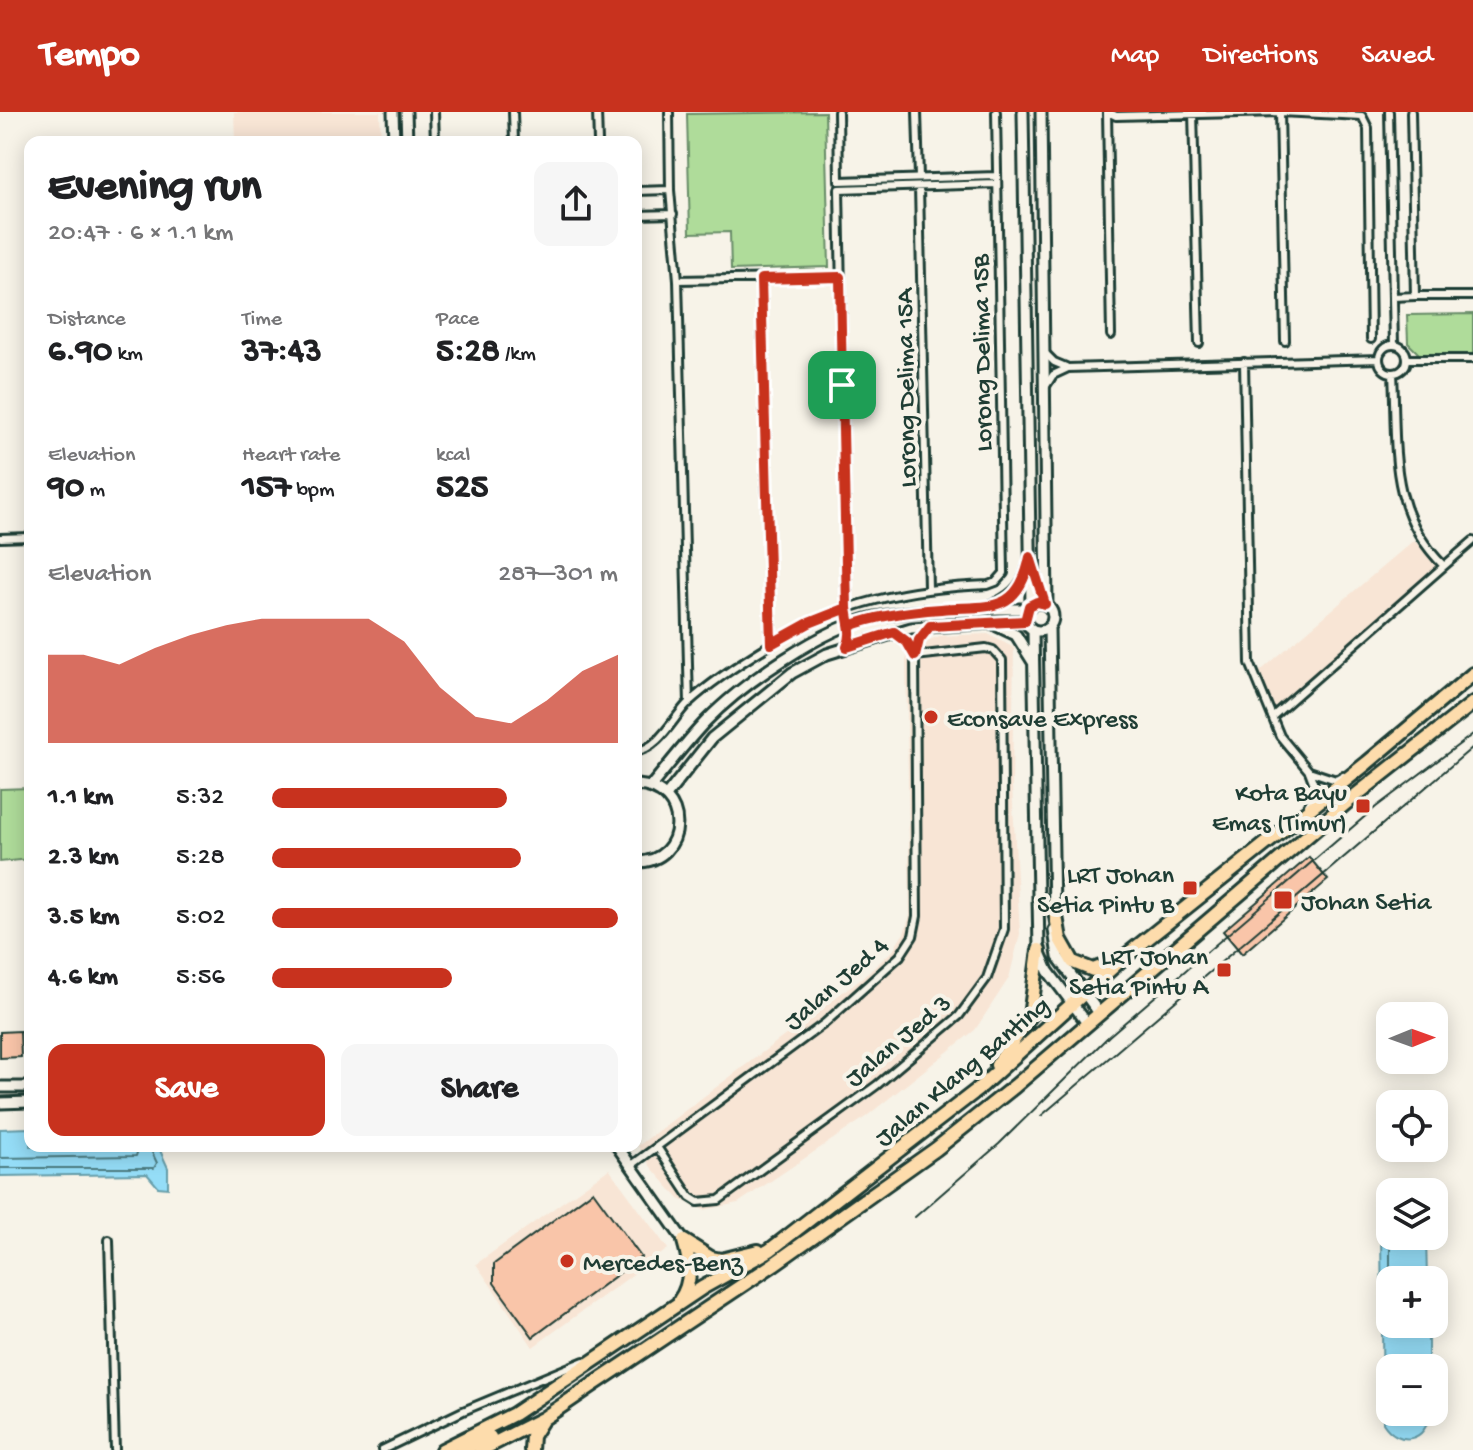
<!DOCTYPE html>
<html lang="en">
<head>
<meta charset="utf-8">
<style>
	body { margin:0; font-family:"Gochi Hand",sans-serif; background:#f6f6f6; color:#202124; height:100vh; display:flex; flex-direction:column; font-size:30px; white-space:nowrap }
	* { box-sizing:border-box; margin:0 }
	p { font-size:26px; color:#757577 }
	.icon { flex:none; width:44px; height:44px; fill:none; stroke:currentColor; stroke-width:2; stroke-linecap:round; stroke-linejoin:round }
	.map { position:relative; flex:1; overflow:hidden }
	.sheet { position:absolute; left:24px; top:24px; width:618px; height:1016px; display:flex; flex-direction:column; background:#fff; border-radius:16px; box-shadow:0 4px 20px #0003 }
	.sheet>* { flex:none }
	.needle { width:52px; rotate:89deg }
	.fabs { position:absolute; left:1376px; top:890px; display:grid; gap:16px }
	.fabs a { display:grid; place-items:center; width:72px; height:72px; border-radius:16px; background:#fff; box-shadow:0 4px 20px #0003; font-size:40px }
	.pin { position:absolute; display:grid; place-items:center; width:68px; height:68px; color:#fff; margin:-34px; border-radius:16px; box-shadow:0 4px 12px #0006 }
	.round { display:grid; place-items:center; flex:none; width:84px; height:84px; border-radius:16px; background:#f6f6f6 }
	.summary { display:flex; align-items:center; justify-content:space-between; height:136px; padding:0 24px }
	h1 { font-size:44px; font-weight:700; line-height:60px }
	.stats { display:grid; grid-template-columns:repeat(3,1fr); gap:12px; height:136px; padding:8px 24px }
	.stats div { display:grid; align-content:center }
	.stats b { font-size:34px; font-weight:700 }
	.stats small { font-size:22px; font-weight:400 }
	.stats p { font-size:22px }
	.chart { height:224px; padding:16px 24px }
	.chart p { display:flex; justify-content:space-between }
	.chart svg { width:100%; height:144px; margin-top:8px; fill:#c8321e; opacity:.7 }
	.primary-button { display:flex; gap:16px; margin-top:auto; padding:16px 24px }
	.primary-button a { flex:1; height:92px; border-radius:16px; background:#c8321e; color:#fff; font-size:32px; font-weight:700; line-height:92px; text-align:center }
	.primary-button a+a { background:#f6f6f6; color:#202124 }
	ul { padding:0 24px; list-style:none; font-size:26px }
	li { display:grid; grid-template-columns:128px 96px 1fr; align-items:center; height:60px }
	li i { height:20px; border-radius:10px; background:#c8321e }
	header { display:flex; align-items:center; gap:48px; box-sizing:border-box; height:112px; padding:0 40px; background:#c8321e; color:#fff }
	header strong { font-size:38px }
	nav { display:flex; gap:44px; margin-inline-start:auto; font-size:28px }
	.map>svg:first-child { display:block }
</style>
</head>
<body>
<header>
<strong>Tempo</strong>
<nav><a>Map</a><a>Directions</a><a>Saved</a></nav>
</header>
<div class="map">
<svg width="1473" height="1338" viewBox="0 0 1473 1338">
	<rect width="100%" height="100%" fill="#f7f3e8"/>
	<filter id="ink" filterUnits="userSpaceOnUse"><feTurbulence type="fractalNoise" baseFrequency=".0125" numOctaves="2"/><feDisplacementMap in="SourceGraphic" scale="16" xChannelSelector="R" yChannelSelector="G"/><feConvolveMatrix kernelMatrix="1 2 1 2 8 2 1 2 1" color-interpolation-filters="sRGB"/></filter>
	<g filter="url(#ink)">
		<path fill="#f8e5d5" d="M234,0H380L381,30H235Z
			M1414,428L1437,455L1273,600L1257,562Z
			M988,522L1014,536L1012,674L1020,822L1009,866L975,918L863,1007L738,1091L704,1098L679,1087L651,1055L638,1034L868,861L893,838L904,821L910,803L906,537L940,524Z
			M609,1057L668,1137L533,1235L476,1152Z"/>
		<path fill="#afdc9a" stroke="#678c67" stroke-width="2" d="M825,0L829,155L731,158L730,120L690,121L687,2Z
			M1473,202V242L1421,244L1408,231L1407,203Z
			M30,676V747L0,750V677Z"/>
		<path fill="#95ddf7" stroke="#669da9" stroke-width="2" d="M30,1016V1034H158L168,1056V1076L158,1075L147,1062L0,1064V1017Z
			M1390,1103V1124H1426L1427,1168H1390V1212H1428V1256H1390V1300H1429C1428,1331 1398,1335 1383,1311L1381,1117Z"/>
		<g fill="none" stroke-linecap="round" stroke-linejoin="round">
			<path stroke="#4e7d82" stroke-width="2" d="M0,1046L136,1044L139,1034
				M0,1056H154L157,1051L149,1034
				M1390,1115V1209"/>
		</g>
		<path fill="#f9c5a9" stroke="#1f3d34" stroke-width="2" d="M1309,745L1328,768L1242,842L1223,819Z
			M20,919L21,945L0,946V920Z
			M593,1079L641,1145L533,1225L494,1171V1152Z"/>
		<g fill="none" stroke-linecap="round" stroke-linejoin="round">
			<g stroke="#1f3d34" stroke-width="12">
				<path id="street" d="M434,0L435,30
					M513,0L514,30
					M597,0L598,30
					M669,0L670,78L678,168L689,591
					M838,0L839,69L996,64
					M917,0L919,66
					M1107,0L1111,223
					M1108,0L1116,4L1280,0L1362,4L1368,16L1371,227
					M1193,0L1199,231
					M1280,0L1285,229
					M1389,0L1394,233
					M1411,0L1415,184H1473
					M919,75L928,476
					M636,79L670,78
					M636,103L673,102
					M761,167L771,532
					M678,168L840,165
					M1393,185L1415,184
					M1379 247a14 14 0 1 1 28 0a14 14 0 1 1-28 0Z
					M1043,239L1054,250L1066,255
					M1407,247H1473
					M1244,250L1250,551L1280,624L1309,659L1315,675L1307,696
					M1393,261C1397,335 1387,398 1444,454L1473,429
					M1046,274L1053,263L1068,256L1379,247
					M0,426L30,425
					M850,514L847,496L839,77L996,72
					M895,520L907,530L915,544
					M1272,605L1444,454
					M636,639C659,637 673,606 688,591C712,569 745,548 773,531C841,490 910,476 988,473L996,470L1004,461L996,0
					M1309,659L1336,668L1343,664
					M657,1035L690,1085L698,1090L719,1088L877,973L959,904L987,866L1004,817L1002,548L993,538L986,536L915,544
					M632,1053L825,911L900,844L913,824L917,804L915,544L919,528L928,516
					M109,1128L115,1338
					M382,1338L463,1299L584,1249"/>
			</g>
			<g stroke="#1f3d34" stroke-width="15">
				<path id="secondary" d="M393,0L394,30
					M406,0L407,30
					M1023,0L1031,492
					M1041,0L1047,493
					M1025 505a14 14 0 1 1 28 0a14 14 0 1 1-28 0Z
					M990,495C1008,486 1023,477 1028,456
					M997,514L1016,523L1033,550
					M1049,516L1054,800
					M1033,519L1039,838L1048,859L1087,911
					M636,673C692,675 689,751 636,750
					M651,674C669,653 686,630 706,609C742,572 824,515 875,505C925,496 976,497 1027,497
					M666,684L712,626L792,561L827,542L911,516L1025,509
					M1054,818L1058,845L1099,901
					M0,975H30
					M0,991L30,990
					M617,1034L684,1129"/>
			</g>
			<g stroke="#1f3d34" stroke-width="18">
				<path id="highway" d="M1054,793L1060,827L1073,850L1093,858L1114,850
					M997,953L1030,904L1039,838
					M684,1129L711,1146L721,1148L758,1139
					M680,1188C693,1170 690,1149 684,1129
					M442,1338L514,1302L702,1176L770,1138L977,978L1123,846L1367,651L1473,562
					M462,1338L490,1325
					M481,1338L544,1306L591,1274L774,1152L936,1037L1015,974L1346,691L1473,591
					M531,1338L532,1324L542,1308"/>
			</g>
			<use href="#street" stroke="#f7f3e8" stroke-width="6"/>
			<use href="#secondary" stroke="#f7f3e8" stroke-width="9"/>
			<use href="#highway" stroke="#fddcac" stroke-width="12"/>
			<path stroke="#1f3d34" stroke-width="2" d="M1041,1004L1473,635
				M915,1105L999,1032L1109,924L1376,695L1473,622"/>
		</g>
	</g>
	<g fill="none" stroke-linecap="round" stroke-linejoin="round" filter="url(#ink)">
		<g stroke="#fff" stroke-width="16">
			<path id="route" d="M842,273L847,496C847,511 854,520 847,535L894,520L907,530L915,544L919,528L930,514L1025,509L1029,494L1037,490L1045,492L1030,445C1018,504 988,493 941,497C911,499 879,503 850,514L847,496L809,511L771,532L761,167L840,165L842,273"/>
		</g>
		<use href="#route" stroke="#c8321e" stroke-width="10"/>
	</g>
	<g fill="#c8321e" stroke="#f7f3e8" stroke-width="3">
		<circle cx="931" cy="605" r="8"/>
		<rect x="1355" y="686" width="16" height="16" rx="4"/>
		<rect x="1182" y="768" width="16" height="16" rx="4"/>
		<rect x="1273" y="778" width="20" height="20" rx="4"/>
		<rect x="1216" y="850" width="16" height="16" rx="4"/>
		<circle cx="567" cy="1149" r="8"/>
	</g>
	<g text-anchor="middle" stroke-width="8" stroke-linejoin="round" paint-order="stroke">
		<g font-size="26" fill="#1f3d34" stroke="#f7f3e8">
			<text transform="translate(980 241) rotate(-91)" y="9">Lorong Delima 15B</text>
			<text transform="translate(904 276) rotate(-91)" y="9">Lorong Delima 15A</text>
			<text transform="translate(835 870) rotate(-41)" y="9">Jalan Jed 4</text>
			<text transform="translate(897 927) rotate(-40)" y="9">Jalan Jed 3</text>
			<text transform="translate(961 958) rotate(-40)" y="9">Jalan Klang Banting</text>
		</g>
		<g font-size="26" fill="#1f3d34" stroke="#f7f3e8" text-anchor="start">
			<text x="947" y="614">Econsave Express</text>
			<text x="1347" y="688" text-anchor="end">Kota Bayu<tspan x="1347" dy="30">Emas (Timur)</tspan></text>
			<text x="1174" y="770" text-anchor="end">LRT Johan<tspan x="1174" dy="30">Setia Pintu B</tspan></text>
			<text x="1301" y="797">Johan Setia</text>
			<text x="1208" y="852" text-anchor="end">LRT Johan<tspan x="1208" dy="30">Setia Pintu A</tspan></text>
			<text x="583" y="1158">Mercedes-Benz</text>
		</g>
	</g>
</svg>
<div class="fabs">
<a><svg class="needle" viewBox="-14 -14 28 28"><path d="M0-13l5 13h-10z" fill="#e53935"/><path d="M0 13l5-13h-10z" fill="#757577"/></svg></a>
<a><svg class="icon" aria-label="locate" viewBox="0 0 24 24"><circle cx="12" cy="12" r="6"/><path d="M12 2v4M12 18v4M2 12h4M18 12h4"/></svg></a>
<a><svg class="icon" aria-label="layers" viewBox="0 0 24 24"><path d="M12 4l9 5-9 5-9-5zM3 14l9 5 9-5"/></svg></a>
<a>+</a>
<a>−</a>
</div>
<div class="pin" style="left:842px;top:273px;background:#1e9e55"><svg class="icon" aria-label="arrive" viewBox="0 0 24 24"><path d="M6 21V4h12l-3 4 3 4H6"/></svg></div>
<section class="sheet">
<div class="summary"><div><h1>Evening run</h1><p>20:47 · 6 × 1.1 km</p></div><a class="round"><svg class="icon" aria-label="share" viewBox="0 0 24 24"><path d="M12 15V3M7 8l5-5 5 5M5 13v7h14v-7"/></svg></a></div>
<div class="stats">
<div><p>Distance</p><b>6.90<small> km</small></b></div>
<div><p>Time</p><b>37:43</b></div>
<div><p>Pace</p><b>5:28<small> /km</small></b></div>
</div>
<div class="stats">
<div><p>Elevation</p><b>90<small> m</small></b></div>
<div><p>Heart rate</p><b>157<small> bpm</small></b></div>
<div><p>kcal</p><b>525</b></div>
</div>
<div class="chart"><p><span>Elevation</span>287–301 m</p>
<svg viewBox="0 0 160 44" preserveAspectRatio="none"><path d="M0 44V17L10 17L20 20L30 15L40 11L50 8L60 6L70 6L80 6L90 6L100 13L110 27L120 36L130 38L140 31L150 22L160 17V44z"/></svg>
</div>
<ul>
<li><b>1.1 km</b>5:32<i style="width:68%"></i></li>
<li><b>2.3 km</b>5:28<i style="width:72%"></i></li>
<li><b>3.5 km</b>5:02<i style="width:100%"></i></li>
<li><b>4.6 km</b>5:56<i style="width:52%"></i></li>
</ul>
<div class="primary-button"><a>Save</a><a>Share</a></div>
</section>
</div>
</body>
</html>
